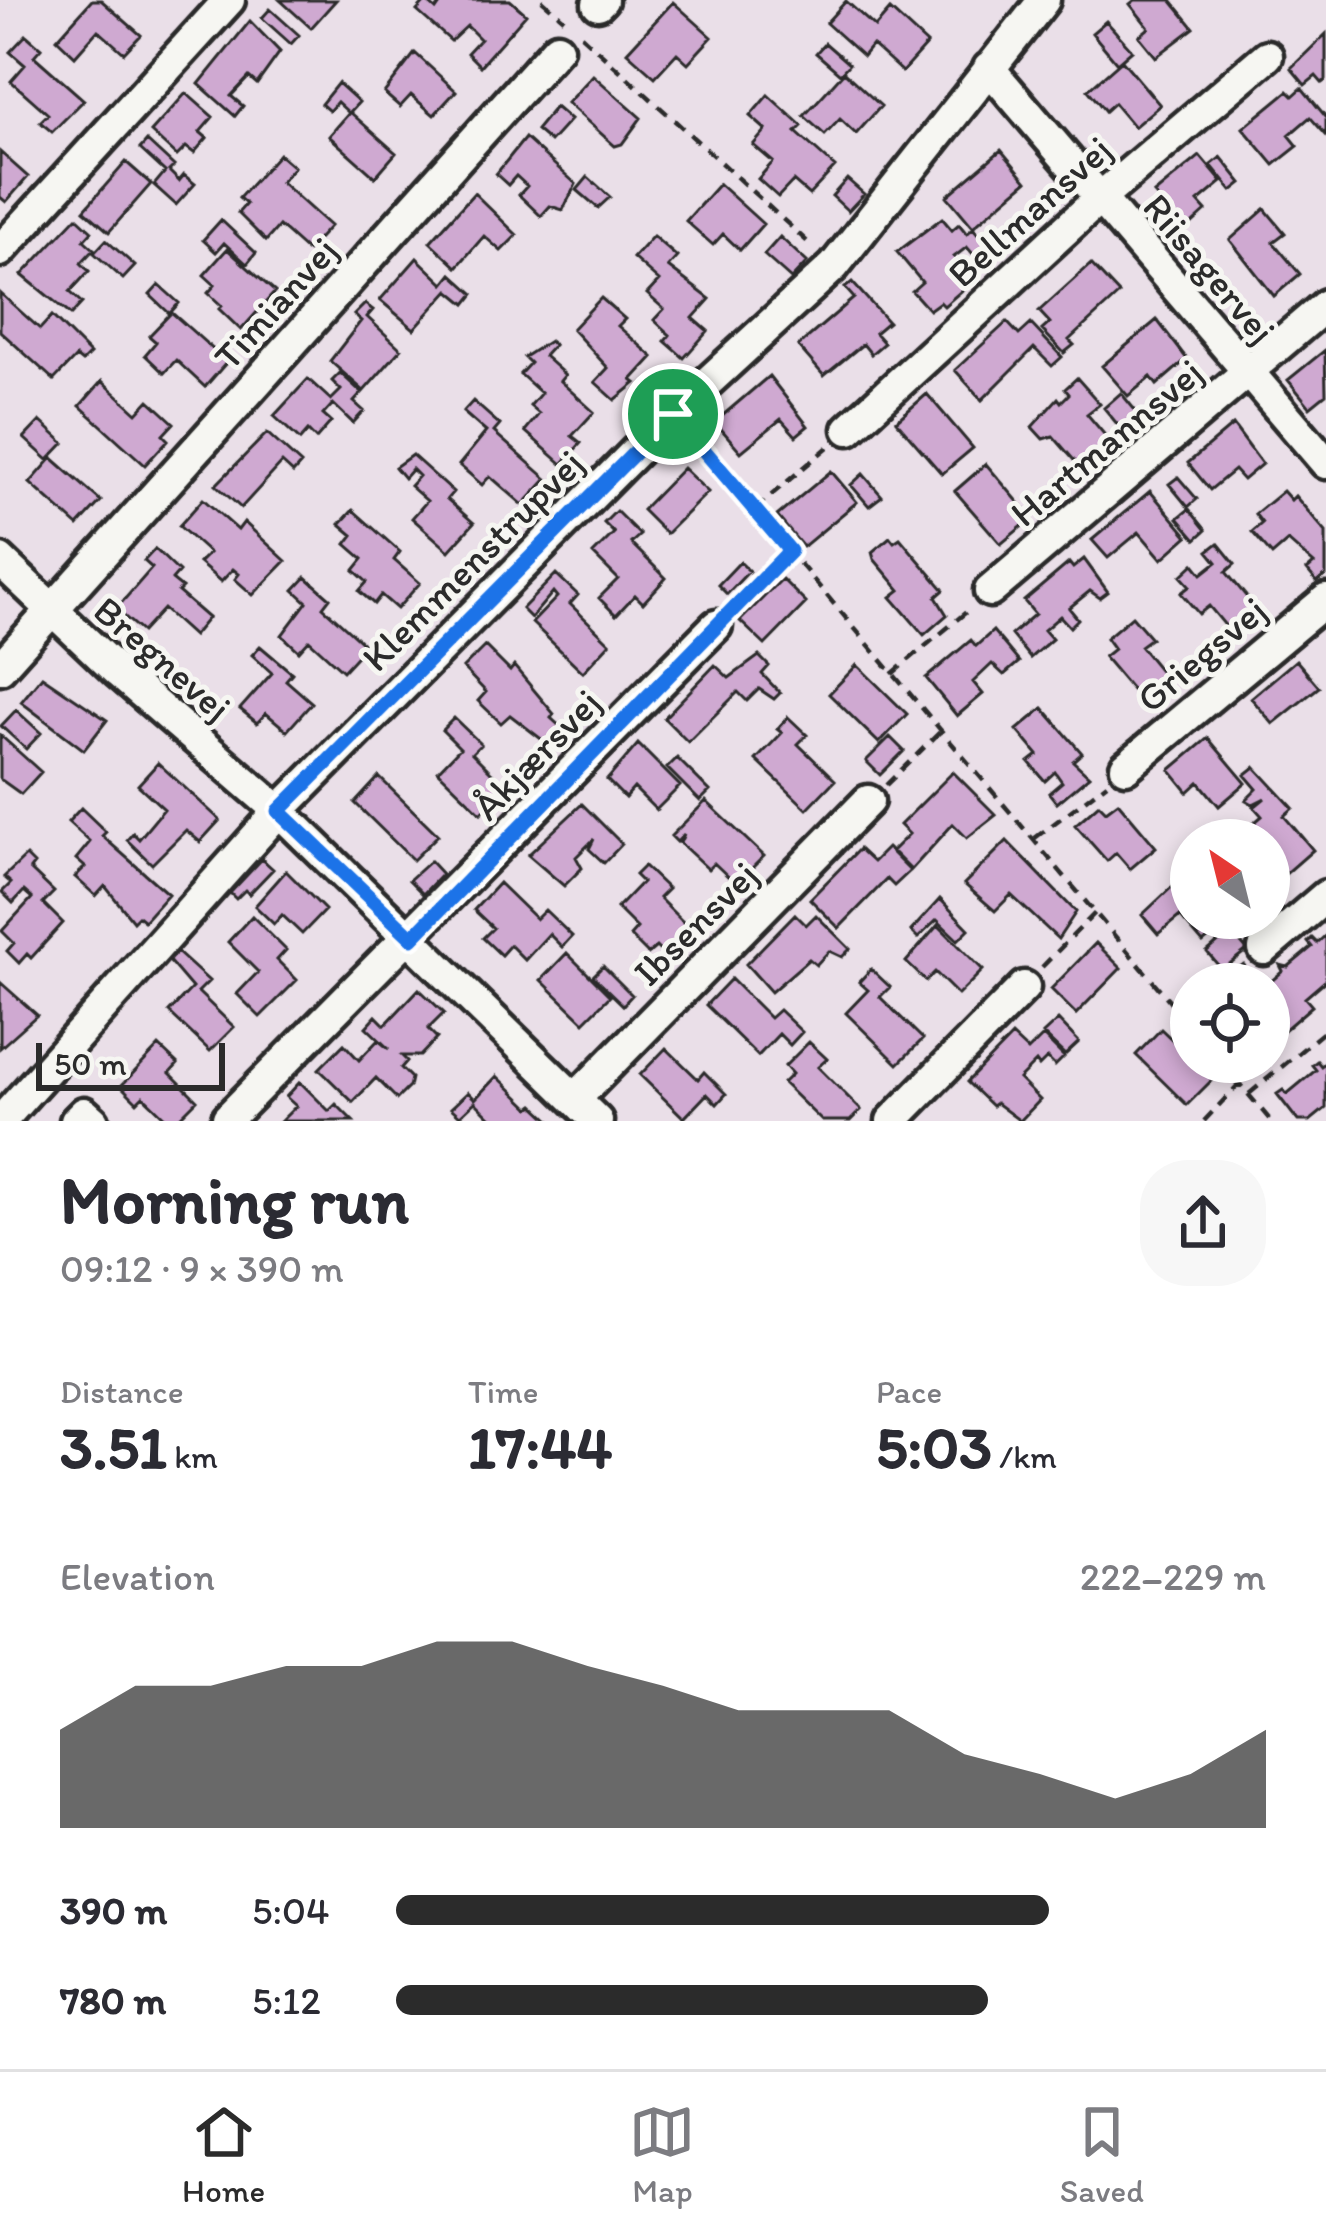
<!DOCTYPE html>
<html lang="en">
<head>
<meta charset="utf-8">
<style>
	body { margin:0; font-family:Itim,sans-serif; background:#f7f7f7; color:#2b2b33; height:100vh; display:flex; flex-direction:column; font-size:45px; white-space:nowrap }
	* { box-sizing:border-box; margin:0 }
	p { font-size:39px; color:#7c7c81 }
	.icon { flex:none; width:66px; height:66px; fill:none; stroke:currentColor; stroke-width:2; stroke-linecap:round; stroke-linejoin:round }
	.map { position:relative; height:1121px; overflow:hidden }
	.sheet { display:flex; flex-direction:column; background:#fff; flex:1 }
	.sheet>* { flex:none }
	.needle { width:78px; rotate:325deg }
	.tools { position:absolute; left:1170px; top:819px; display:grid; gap:24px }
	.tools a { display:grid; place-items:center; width:120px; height:120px; border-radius:50%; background:#fff; box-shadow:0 6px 18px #0003; font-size:60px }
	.scale { position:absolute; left:36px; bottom:30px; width:189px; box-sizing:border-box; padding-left:12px; border:6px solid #2b2b2b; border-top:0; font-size:33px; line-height:42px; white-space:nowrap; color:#2b2b2b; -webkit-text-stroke:9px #f6f6f2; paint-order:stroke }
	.pin { position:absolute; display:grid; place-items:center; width:102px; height:102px; color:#fff; margin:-51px; border:6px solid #fff; border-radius:50%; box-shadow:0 3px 12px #0007 }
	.round { display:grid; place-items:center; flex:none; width:126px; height:126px; border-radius:48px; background:#f7f7f7 }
	.headline { display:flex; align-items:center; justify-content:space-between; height:204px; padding:0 60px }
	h1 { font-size:66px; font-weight:800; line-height:90px }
	.figures { display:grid; grid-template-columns:repeat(3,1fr); gap:18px; height:204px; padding:12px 60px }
	.figures div { display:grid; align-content:center }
	.figures b { font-size:60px; font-weight:800 }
	.figures small { font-size:33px; font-weight:400 }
	.figures p { font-size:33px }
	.chart { height:336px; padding:24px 60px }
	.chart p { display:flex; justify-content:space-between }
	.chart svg { width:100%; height:216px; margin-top:12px; fill:#2b2b2b; opacity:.7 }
	ul { padding:0 60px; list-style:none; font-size:39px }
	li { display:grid; grid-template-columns:192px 144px 1fr; align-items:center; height:90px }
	li i { height:30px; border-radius:15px; background:#2b2b2b }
	.dock { display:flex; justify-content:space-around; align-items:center; height:168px; border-top:3px solid #e1e1e2; background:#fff; font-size:33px; color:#7c7c81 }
	.dock a { display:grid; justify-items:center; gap:6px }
	.dock .current { color:#2b2b2b }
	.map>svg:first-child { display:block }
</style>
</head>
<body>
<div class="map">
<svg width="1326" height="1121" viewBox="0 0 1326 1121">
	<rect width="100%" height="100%" fill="#eadfe8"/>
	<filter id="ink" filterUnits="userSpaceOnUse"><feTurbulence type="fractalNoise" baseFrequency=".00833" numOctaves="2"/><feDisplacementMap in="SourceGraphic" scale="24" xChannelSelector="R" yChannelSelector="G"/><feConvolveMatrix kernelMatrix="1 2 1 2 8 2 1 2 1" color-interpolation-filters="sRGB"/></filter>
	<g filter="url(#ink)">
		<path fill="#cfa9d1" stroke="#2b2b2b" stroke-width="3" d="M92,0H101L141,35L124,53L98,30L75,56L57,39Z
			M280,0H336L311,28Z
			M443,0H510L526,14L480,66L467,53L480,39L467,26L451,41L417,11L426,1L436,10Z
			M1135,0H1171L1194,28L1156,57L1139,36L1149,28L1130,4Z
			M846,1L875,27L890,10L927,44L902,72L872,45L863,56L826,23Z
			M673,2L712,37L688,63L677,53L655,77L627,52Z
			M270,9L299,35L291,44L262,18Z
			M250,21L280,52L257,84L249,77L231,96L243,106L235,116L199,84Z
			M1106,21L1132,50L1117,63L1092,33Z
			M1326,34V80L1322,83L1316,76L1305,85L1291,68Z
			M26,35L41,48L34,56L84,100L52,132L40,122L48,114L11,81L25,65L10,52Z
			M825,43L849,64L840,74L816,53Z
			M415,53L456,91L434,115L411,95L400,107L384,93Z
			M1122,60L1160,105L1134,127L1114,103L1105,111L1088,90Z
			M844,72L881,106L856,134L840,119L825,135L804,116Z
			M593,75L641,118L622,144L615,146L567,103Z
			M338,83L359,102L350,112L396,153L375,177L329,136L349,113L337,102L329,111L321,104Z
			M1302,88L1326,117V135L1310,117L1289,135L1298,146L1274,165L1243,128L1288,91L1293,96Z
			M186,93L213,117L200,132L207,138L194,153L186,147L177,156L151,132Z
			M768,95L802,126L796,132L835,167L809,195L793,181L778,197L758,179L773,162L753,145L766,130L750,116Z
			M555,107L570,120L550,142L536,130Z
			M525,138L576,184L563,210L550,206L541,216L519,195L527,186L516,176L508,185L496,174Z
			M147,141L174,166L169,171L179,181L184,175L195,184L176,205L154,185L165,172L140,149Z
			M1001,150L1027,181L973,227L947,196Z
			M0,152L28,177L6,202L0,197Z
			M279,154L294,167L281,182L330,226L307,251L279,226L266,241L238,213L246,204L239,198Z
			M1200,156L1222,182L1198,202L1206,211L1186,229L1154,194Z
			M1221,157L1242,183L1232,191L1211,165Z
			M126,162L151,184L109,232L84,210Z
			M588,177L610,197L598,208L577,190Z
			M847,179L864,194L848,211L832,196Z
			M719,184L763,224L740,250L723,234L713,245L686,221Z
			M474,193L517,235L501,251L484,236L457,267L430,242Z
			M1265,209L1285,233L1273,242L1300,274L1274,296L1230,240Z
			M77,217L92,231L84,240L94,249L81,263L89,271L70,292L82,303L71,315L22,275Z
			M942,218L952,230L959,224L967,234L973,228L992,250L979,261L967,247L954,257L974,280L944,306L940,302L929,310L912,291L922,282L897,252Z
			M221,220L256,253L247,264L224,243L216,252L203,240Z
			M653,236L677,257L668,267L710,299L693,318L708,331L684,358L665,341L670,335L654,320L664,309L647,294L659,281L633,258Z
			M780,237L807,262L791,279L764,255Z
			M106,240L135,266L123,279L94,253Z
			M227,249L275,292L241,330L219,309L222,306L208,293L215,285L204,275Z
			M417,258L444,284L452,274L474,294L466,304L449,290L414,329L380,300Z
			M1091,264L1119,294L1069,340L1074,345L1064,353L1042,330L1050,323L1039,311Z
			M852,282L888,322L875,333L884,343L871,354L863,344L824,376L798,346L854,298L845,288Z
			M159,285L179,303L171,312L227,362L205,387L176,360L164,373L145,355L156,342L149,336L170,314L150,295Z
			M0,293L40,329L52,316L90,354L82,362L76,357L54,380L0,331Z
			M601,298L625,319L618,326L653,357L632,380L636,383L615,400L595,382L608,368L572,329Z
			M365,304L373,310L367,317L401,349L364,391L330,361L361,321L354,315Z
			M1157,320L1187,359L1157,385L1151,377L1128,396L1102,366Z
			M1007,322L1019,335L1031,324L1062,357L1052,366L1034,348L982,400L955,370Z
			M549,341L554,345L544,356L565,375L560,381L594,412L572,436L581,443L562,464L525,431L539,414L530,406L541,393L520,374L530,363L524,357Z
			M1325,350L1326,394L1310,407L1288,380Z
			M340,373L362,393L354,402L364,411L353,423L333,404L323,415L331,422L316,439L308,431L300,440L274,416L308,379L331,400L341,390L332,381Z
			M769,376L808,426L796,436L781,419L741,452L715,422Z
			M1077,378L1100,404L1087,414L1115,447L1085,473L1053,436L1043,439L1032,427L1058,398L1061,402L1069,394L1065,389Z
			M102,381L137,413L149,400L174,423L163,435L168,440L145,465L80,406Z
			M1121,393L1139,415L1122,430L1104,408Z
			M927,394L973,448L942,474L896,421Z
			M473,401L500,425L494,432L547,479L523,505L490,476L482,485L459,465L486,432L463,412Z
			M40,421L64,443L48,460L24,438Z
			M1233,425L1262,464L1243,480L1234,470L1210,490L1188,463Z
			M267,433L301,464L293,473L282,463L241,508L216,485Z
			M412,455L453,492L447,499L474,523L449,551L412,518L427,501L410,486L419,476L412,469L404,478L395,467Z
			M52,458L101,501L78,526L30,483Z
			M986,464L1032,518L1001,544L955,491Z
			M683,468L708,492L666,534L642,510Z
			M831,471L857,502L803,547L777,516Z
			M863,474L882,496L869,506L851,485Z
			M1178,477L1197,499L1188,507L1169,484Z
			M1150,491L1188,536L1162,559L1139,532L1108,558L1092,540Z
			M1283,491L1291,500L1295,496L1326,532V575L1317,582L1307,570L1314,564L1288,541L1272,555L1252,532L1262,523L1255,514Z
			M203,499L238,530L244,522L286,561L253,595L235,579L239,574L233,569L221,582L199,563L209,553L179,526Z
			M1189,509L1206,530L1196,539L1178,518Z
			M353,510L400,552L394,560L420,583L397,609L381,595L374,604L359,591L367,582L354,570L363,559L346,544L353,535L340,524Z
			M616,511L640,535L631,543L666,578L643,603L635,595L616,615L599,598L618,579L593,554L614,533L604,523Z
			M890,537L894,542L900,538L944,590L936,597L947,615L924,635L891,597L900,590L874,559L872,552Z
			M1218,543L1235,564L1226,572L1255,607L1228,629L1209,606L1199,614L1181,593L1190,586L1181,576L1194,564L1202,574L1217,562L1208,551Z
			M155,549L179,572L172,580L182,588L178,592L208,618L193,636L163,609L142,632L116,609L152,568L144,561Z
			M1084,559L1108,592L1100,598L1090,591L1069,608L1078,619L1070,627L1060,616L1044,630L1052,639L1030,658L1011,635L1035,614L1024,601L1069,563L1073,568Z
			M740,562L749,571L727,594L718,585Z
			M556,574L578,595L570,604L610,643L583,672L532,623L557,597L553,592L531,618L522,609Z
			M306,577L330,598L323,607L366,646L343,671L309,640L299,651L282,635L307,602L294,590Z
			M782,579L806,603L765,645L740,621Z
			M1132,616L1151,638L1140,646L1168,680L1142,702L1104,657L1114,649L1106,638Z
			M993,631L1019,662L1004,675L992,664L973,682L983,694L957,716L926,678L971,640L976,646Z
			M260,646L292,673L286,680L312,703L287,731L266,713L257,723L240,709L272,673L252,655Z
			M485,646L510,671L514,666L554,714L551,718L564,730L549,745L510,715L501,723L478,701L486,692L463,668Z
			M759,656L769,666L762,674L780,693L774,699L759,689L747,701L738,692L688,742L664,718L715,665L729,678Z
			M1296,660L1319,687L1273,724L1251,698Z
			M857,665L907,714L879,743L829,694Z
			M42,676L107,720L84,750L21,702Z
			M1043,708L1082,753L1073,761L1089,776L1057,803L1049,793L1062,782L1055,772L1045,781L1029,762L1038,755L1017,730Z
			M16,710L41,733L26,749L1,726Z
			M788,717L807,735L798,744L835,780L807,809L756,760L782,733L777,729Z
			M454,718L481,744L472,753L506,787L481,813L438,771L460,748L442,730Z
			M0,735L41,772L21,794L0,779Z
			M890,737L904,751L880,775L866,761Z
			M1208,738L1246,783L1219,806L1199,782L1188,792L1170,770Z
			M638,744L680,786L656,810L634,788L625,798L607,780Z
			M677,758L710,791L700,801L667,768Z
			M158,763L220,820L200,842L186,830L152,864L127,840L133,833L139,839L164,809L138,785Z
			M1255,767L1293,808L1284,816L1313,850L1273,885L1269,840H1258L1248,828L1262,816L1254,807L1265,798L1253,804L1246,800L1257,789L1245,775Z
			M953,772L996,815L967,838L953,824L911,870L892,851L909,834L900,825Z
			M379,777L438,835L413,860L355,803Z
			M706,801L764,856L736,884L714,863L708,869L680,843L684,834L677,842L671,836Z
			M1118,802L1156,847L1130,869L1116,853L1107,861L1075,825L1099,804L1106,811Z
			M582,804L622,844L604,863L589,849L594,839L576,857L582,868L564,886L528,855Z
			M81,808L106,832L102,836L168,894L144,921L138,916L133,921L105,886L96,896L75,877L85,867L76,859L90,842L68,822Z
			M1007,841L1076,912L1058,939L1011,895L995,911L964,884Z
			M887,848L910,871L894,886L887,879L839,928L810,899L859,849L873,862Z
			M26,856L34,864L30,869L54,892L43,903L63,923L31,958L27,954L19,963L7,951L14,943L2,931L32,898L24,891L13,903L2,892L11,883L4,877Z
			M262,859L273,869L249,894L245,890L236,899L230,893Z
			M430,861L442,874L423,894L409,880Z
			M644,866L668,889L659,898L689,928L663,954L656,947L648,954L630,936L637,928L617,908L642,882L635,875Z
			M286,871L325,910L302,934L282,915L274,924L255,906Z
			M1189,871L1191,918L1230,921L1203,943L1180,916L1158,934L1142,915Z
			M499,883L536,919L545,910L572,936L562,947L549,934L525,960L510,945L501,955L483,938L493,928L474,910Z
			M940,899L969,929L958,940L937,920L918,938L911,931Z
			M795,914L806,925L816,915L850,949L842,957L829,951L816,965L809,959L771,992L746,964Z
			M252,916L286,950L277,960L297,980L260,1017L237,994L258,972L228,942Z
			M938,925L983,970L958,995L935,972L926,981L906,962Z
			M1231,931L1247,950L1222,970L1207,952Z
			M1326,935V980L1305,998L1312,1006L1283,1031L1276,1022L1269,1028L1268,984L1283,971L1280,965L1288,967L1312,947L1308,942L1312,938L1317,943Z
			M1096,943L1121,968L1076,1014L1051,989Z
			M177,952L209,981L198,992L234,1027L210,1051L169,1012L192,988L168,960Z
			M567,953L610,996L584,1022L541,980Z
			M603,966L632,995L623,1005L593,976Z
			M871,969L890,987L880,997L923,1039L898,1064L846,1013L868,990L859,982Z
			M731,979L770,1018L779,1010L802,1032L790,1045L779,1034L758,1056L706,1005Z
			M0,982L37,1015L0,1048Z
			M419,989L444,1013L428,1029L437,1038L420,1056H402L407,1061L401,1068L411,1078L409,1087L397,1099L376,1078L353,1102L319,1069L344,1044L359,1060L378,1040L389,1049L366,1027L376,1016L385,1025Z
			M1058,1020L1079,1042L1065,1055L1043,1034Z
			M1161,1029L1213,1079L1187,1105L1136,1055Z
			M1012,1036L1028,1051L1043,1036L1064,1057L1055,1066L1047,1058L1039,1066L1036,1062L1019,1079L1040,1100L1020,1121L996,1103L992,1106L967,1082Z
			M809,1042L827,1059L818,1067L861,1110L850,1121H822L783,1083L792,1074L785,1066Z
			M159,1046L178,1064L170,1073L197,1100L176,1121H169L143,1096L137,1102L121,1086Z
			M666,1048L698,1079L704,1072L726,1094L717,1104L707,1094L684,1118L640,1075Z
			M1317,1061L1321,1066L1326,1062V1108L1310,1121H1298L1277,1094L1283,1090L1287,1094L1316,1070L1312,1065Z
			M497,1076L530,1108L534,1105L551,1121H494L475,1102L460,1116L451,1108L468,1092L475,1099Z
			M300,1082L329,1111L336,1104L353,1121H281L296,1106L286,1097Z"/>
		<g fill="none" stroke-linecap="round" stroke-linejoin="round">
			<g stroke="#2b2b2b" stroke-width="39">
				<path id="street" d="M598,4L602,0
					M989,68L1326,463
					M0,251L229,0
					M849,429L1100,198L1267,56
					M0,560L119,673L279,811L597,1121
					M990,591L1326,305
					M0,668L557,48
					M1126,767L1326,600
					M1264,949L1326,896
					M575,1099L868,801
					M228,1118L716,626
					M1,1121L279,811L673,414L834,266L1044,0
					M76,1121L84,1113L93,1121
					M892,1121L1024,987"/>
			</g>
			<path stroke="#2b2b2b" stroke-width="4.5" stroke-dasharray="12 9" stroke-linecap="butt" d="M542,0L564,19
				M581,35L812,246
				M691,435L1191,1026
				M755,509L828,447
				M733,609L790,551
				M892,674L971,608
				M886,785L942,730
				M1035,838L1107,783
				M1042,967L1097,911
				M1221,984L1245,964
				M1221,1062L1271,1121
				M1249,1094L1326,1030
				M1204,1121L1239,1084"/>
			<use href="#street" stroke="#f6f6f2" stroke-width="30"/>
		</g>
	</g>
	<g fill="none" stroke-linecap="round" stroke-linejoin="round" filter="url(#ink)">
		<g stroke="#fff" stroke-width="24">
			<path id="route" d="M673,414L790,551L412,938L279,811Z"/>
		</g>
		<use href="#route" stroke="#1a73e8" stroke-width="15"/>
	</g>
	<g text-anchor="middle" stroke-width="10" stroke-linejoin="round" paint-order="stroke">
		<g font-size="39" fill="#2b2b2b" stroke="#f6f6f2">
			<text transform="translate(1029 211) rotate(-42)" y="14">Bellmansvej</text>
			<text transform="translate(1210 268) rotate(50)" y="14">Riisagervej</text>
			<text transform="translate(275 303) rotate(-48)" y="14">Timianvej</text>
			<text transform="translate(1106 442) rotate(-40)" y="14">Hartmannsvej</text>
			<text transform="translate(472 560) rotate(-45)" y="14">Klemmenstrupvej</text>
			<text transform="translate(1201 654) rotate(-40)" y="14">Griegsvej</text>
			<text transform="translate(163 658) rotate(41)" y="14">Bregnevej</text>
			<text transform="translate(536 754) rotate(-46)" y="14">Åkjærsvej</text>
			<text transform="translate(695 923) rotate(-45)" y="14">Ibsensvej</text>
		</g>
	</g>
</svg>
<div class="tools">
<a><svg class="needle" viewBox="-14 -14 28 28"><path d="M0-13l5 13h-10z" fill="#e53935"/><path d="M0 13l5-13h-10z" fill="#7c7c81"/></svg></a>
<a><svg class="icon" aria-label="locate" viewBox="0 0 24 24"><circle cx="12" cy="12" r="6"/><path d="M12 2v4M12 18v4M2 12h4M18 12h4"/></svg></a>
</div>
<div class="scale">50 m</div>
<div class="pin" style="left:673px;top:414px;background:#1e9e55"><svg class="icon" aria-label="arrive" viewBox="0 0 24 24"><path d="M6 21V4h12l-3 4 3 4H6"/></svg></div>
</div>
<section class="sheet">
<div class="headline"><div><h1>Morning run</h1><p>09:12 · 9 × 390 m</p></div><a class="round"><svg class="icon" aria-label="share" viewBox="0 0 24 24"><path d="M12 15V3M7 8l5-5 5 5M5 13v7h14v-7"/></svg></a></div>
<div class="figures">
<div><p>Distance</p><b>3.51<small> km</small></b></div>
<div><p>Time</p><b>17:44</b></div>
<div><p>Pace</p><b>5:03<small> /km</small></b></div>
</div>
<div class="chart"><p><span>Elevation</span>222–229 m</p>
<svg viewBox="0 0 160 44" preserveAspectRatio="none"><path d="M0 44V24L10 15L20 15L30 11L40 11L50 6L60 6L70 11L80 15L90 20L100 20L110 20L120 29L130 33L140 38L150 33L160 24V44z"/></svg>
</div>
<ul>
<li><b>390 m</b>5:04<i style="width:75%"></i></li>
<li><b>780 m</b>5:12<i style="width:68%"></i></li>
</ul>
</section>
<nav class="dock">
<a class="current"><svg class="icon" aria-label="home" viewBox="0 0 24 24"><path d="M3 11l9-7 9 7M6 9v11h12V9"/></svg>Home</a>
<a><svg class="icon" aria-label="map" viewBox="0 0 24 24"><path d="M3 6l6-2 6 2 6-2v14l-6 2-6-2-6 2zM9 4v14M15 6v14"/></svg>Map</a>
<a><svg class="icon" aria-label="saved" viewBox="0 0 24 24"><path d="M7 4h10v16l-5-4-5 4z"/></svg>Saved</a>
</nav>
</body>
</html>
